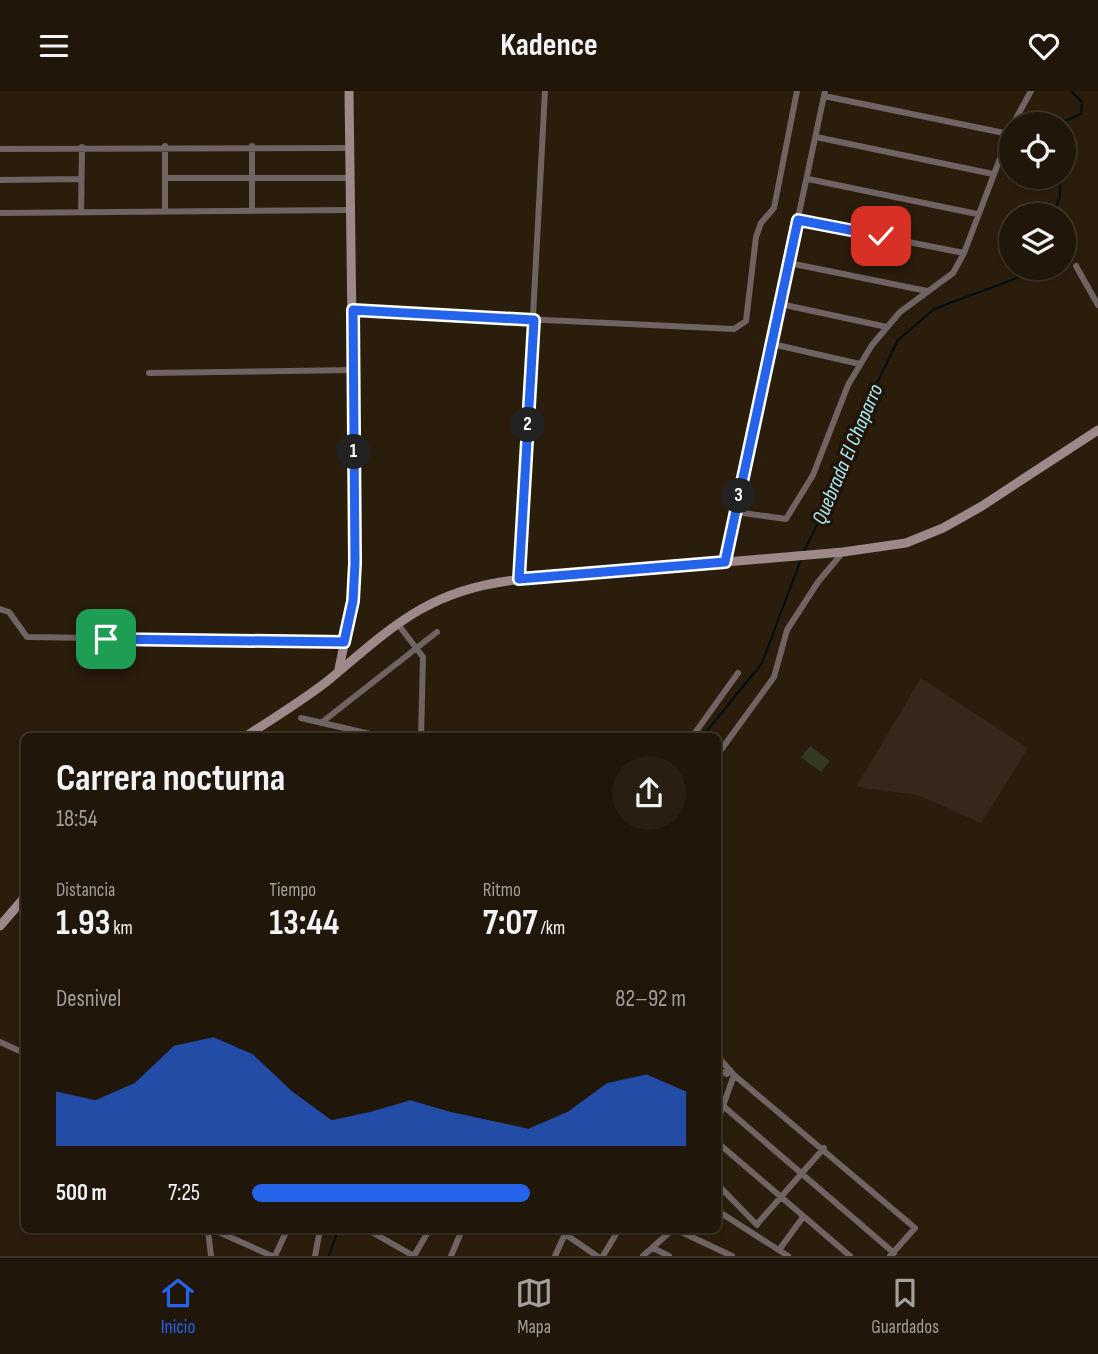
<!DOCTYPE html>
<html lang="es">
<head>
<meta charset="utf-8">
<style>
	body { margin:0; font-family:"Sofia Sans Condensed",sans-serif; background:#281f12; color:#f1f3f6; height:100vh; display:flex; flex-direction:column; font-size:26px; white-space:nowrap }
	* { box-sizing:border-box; margin:0 }
	p { font-size:23px; color:#a29f9c }
	.icon { flex:none; width:38px; height:38px; fill:none; stroke:currentColor; stroke-width:2; stroke-linecap:round; stroke-linejoin:round }
	.map { position:relative; flex:1; overflow:hidden }
	.panel { position:absolute; left:21px; top:642px; width:700px; height:500px; display:flex; flex-direction:column; background:#201609; border-radius:10px; box-shadow:0 2px 5px #0004,0 0 0 2px #3d352a }
	.panel>* { flex:none }
	.fabs { position:absolute; left:999px; top:21px; display:grid; gap:14px }
	.fabs a { display:grid; place-items:center; width:77px; height:77px; border-radius:50%; background:#201609; box-shadow:0 2px 5px #0004,0 0 0 2px #3d352a; font-size:35px }
	.pin { position:absolute; display:grid; place-items:center; width:60px; height:60px; color:#fff; margin:-30px; border-radius:14px; box-shadow:0 4px 10px #0006 }
	.km { position:absolute; width:35px; height:35px; margin:-18px; border-radius:50%; background:#222; color:#fff; font-size:19px; line-height:35px; text-align:center }
	.round { display:grid; place-items:center; flex:none; width:74px; height:74px; border-radius:37px; background:#281f12 }
	.overview { display:flex; align-items:center; justify-content:space-between; height:119px; padding:0 35px }
	h1 { font-size:38px; font-weight:700; line-height:52px }
	.figures { display:grid; grid-template-columns:repeat(3,1fr); gap:10px; height:119px; padding:7px 35px }
	.figures div { display:grid; align-content:center }
	.figures b { font-size:35px; font-weight:700 }
	.figures small { font-size:19px; font-weight:400 }
	.figures p { font-size:19px }
	.chart { height:196px; padding:14px 35px }
	.chart p { display:flex; justify-content:space-between }
	.chart svg { width:100%; height:126px; margin-top:7px; fill:#2563eb; opacity:.7 }
	ul { padding:0 35px; list-style:none; font-size:23px }
	li { display:grid; grid-template-columns:112px 84px 1fr; align-items:center; height:52px }
	li i { height:18px; border-radius:9px; background:#2563eb }
	header { display:flex; justify-content:space-between; align-items:center; height:91px; padding:0 35px; background:#201609; font-size:32px; font-weight:700 }
	.tab-bar { display:flex; justify-content:space-around; align-items:center; height:98px; border-top:2px solid #3d352a; background:#201609; font-size:19px; color:#a29f9c }
	.tab-bar a { display:grid; justify-items:center; gap:4px }
	.tab-bar .selected { color:#2563eb }
	.map>svg:first-child { display:block }
</style>
</head>
<body>
<header><svg class="icon" aria-label="menu" viewBox="0 0 24 24"><path d="M4 6h16M4 12h16M4 18h16"/></svg>Kadence<svg class="icon" aria-label="heart" viewBox="0 0 24 24"><path d="M12 20l-8-8c-3-5 5-10 8-4 3-6 11-1 8 4z"/></svg></header>
<div class="map">
<svg width="1098" height="1165" viewBox="0 0 1098 1165">
	<rect width="100%" height="100%" fill="#2a1d0c"/>
	<path fill="#35281b" d="M921,587L1028,657L981,732L918,704L856,696Z"/>
	<path fill="#323824" d="M810,655L830,670L821,681L801,666Z"/>
	<g fill="none" stroke-linecap="round" stroke-linejoin="round">
		<path stroke="#000e12" stroke-width="2" d="M1058,33L1081,23L1082,11L1071,0
			M1052,124L1060,106V86
			M804,460L840,388L861,325L898,249L934,218L1025,184L1029,177
			M702,646L762,572L801,468
			M329,1165L338,1139"/>
		<path stroke="#6f6363" stroke-width="6" d="M824,5L1009,43
			M1013,33L1031,0
			M816,46L993,83
			M165,55V120
			M0,58L351,57
			M165,87H350
			M808,88L977,123
			M0,89L81,88
			M252,120V55
			M0,122L351,119
			M81,122L82,56
			M798,129L964,162
			M789,172L927,200
			M1076,175L1098,214
			M780,213L887,236
			M353,220L734,238L746,230L756,146L761,132L774,117L797,0
			M772,253L860,273
			M149,282L353,279
			M736,421L786,428L813,384L848,294L872,254L900,221L953,182L964,162L1012,36
			M725,471L825,0
			M519,488L545,0
			M0,518L9,521L27,546L344,551
			M397,532L423,566L421,646
			M301,627L383,646
			M321,632L437,541
			M692,646L738,582
			M718,663L774,586L787,539L818,491L843,461
			M0,951L24,962
			M718,966L734,984
			M718,979L727,983L730,979
			M722,1014L894,1162
			M718,1029L734,984L915,1137L890,1165
			M718,1052L850,1165
			M718,1094L757,1134
			M718,1120L788,1165
			M758,1132L824,1057
			M208,1139L211,1165
			M214,1139L272,1165
			M368,1139L414,1165
			M559,1139L597,1165
			M677,1139L732,1165
			M653,1157L669,1165
			M779,1159L803,1126
			M275,1165L287,1139
			M315,1165L320,1139
			M414,1165L429,1139
			M451,1165L462,1139
			M555,1165L565,1143
			M603,1165L616,1143
			M643,1165L672,1139"/>
		<path stroke="#9d898a" stroke-width="9" d="M339,578L353,510L355,472L349,0
			M245,646C273,627 304,609 330,588C393,535 429,499 515,489L843,461L906,452L943,437L982,415L1098,339
			M0,835L24,807"/>
	</g>
	<g fill="none" stroke-linecap="round" stroke-linejoin="round">
		<g stroke="#fff" stroke-width="14">
			<path id="route" d="M106,548L344,551L353,510L355,472L353,219L534,229L519,488L725,471L798,129L881,145"/>
		</g>
		<use href="#route" stroke="#2563eb" stroke-width="9"/>
	</g>
	<g text-anchor="middle" stroke-width="7" stroke-linejoin="round" paint-order="stroke">
		<g font-size="21" font-style="italic" fill="#a9edfc" stroke="#211404">
			<text transform="translate(847 363) rotate(-67)" y="7">Quebrada El Chaparro</text>
		</g>
	</g>
</svg>
<div class="fabs">
<a><svg class="icon" aria-label="locate" viewBox="0 0 24 24"><circle cx="12" cy="12" r="6"/><path d="M12 2v4M12 18v4M2 12h4M18 12h4"/></svg></a>
<a><svg class="icon" aria-label="layers" viewBox="0 0 24 24"><path d="M12 4l9 5-9 5-9-5zM3 14l9 5 9-5"/></svg></a>
</div>
<div class="pin" style="left:106px;top:548px;background:#1e9e55"><svg class="icon" aria-label="arrive" viewBox="0 0 24 24"><path d="M6 21V4h12l-3 4 3 4H6"/></svg></div>
<div class="pin" style="left:881px;top:145px;background:#d93025"><svg class="icon" aria-label="check" viewBox="0 0 24 24"><path d="M5 12l5 5 9-10"/></svg></div>
<b class="km" style="left:354px;top:361px">1</b>
<b class="km" style="left:528px;top:334px">2</b>
<b class="km" style="left:739px;top:405px">3</b>
<section class="panel">
<div class="overview"><div><h1>Carrera nocturna</h1><p>18:54</p></div><a class="round"><svg class="icon" aria-label="share" viewBox="0 0 24 24"><path d="M12 15V3M7 8l5-5 5 5M5 13v7h14v-7"/></svg></a></div>
<div class="figures">
<div><p>Distancia</p><b>1.93<small> km</small></b></div>
<div><p>Tiempo</p><b>13:44</b></div>
<div><p>Ritmo</p><b>7:07<small> /km</small></b></div>
</div>
<div class="chart"><p><span>Desnivel</span>82–92 m</p>
<svg viewBox="0 0 160 44" preserveAspectRatio="none"><path d="M0 44V25L10 28L20 22L30 9L40 6L50 12L60 25L70 35L80 32L90 28L100 32L110 35L120 38L130 32L140 22L150 19L160 25V44z"/></svg>
</div>
<ul>
<li><b>500 m</b>7:25<i style="width:64%"></i></li>
</ul>
</section>
</div>
<nav class="tab-bar">
<a class="selected"><svg class="icon" aria-label="home" viewBox="0 0 24 24"><path d="M3 11l9-7 9 7M6 9v11h12V9"/></svg>Inicio</a>
<a><svg class="icon" aria-label="map" viewBox="0 0 24 24"><path d="M3 6l6-2 6 2 6-2v14l-6 2-6-2-6 2zM9 4v14M15 6v14"/></svg>Mapa</a>
<a><svg class="icon" aria-label="saved" viewBox="0 0 24 24"><path d="M7 4h10v16l-5-4-5 4z"/></svg>Guardados</a>
</nav>
</body>
</html>
